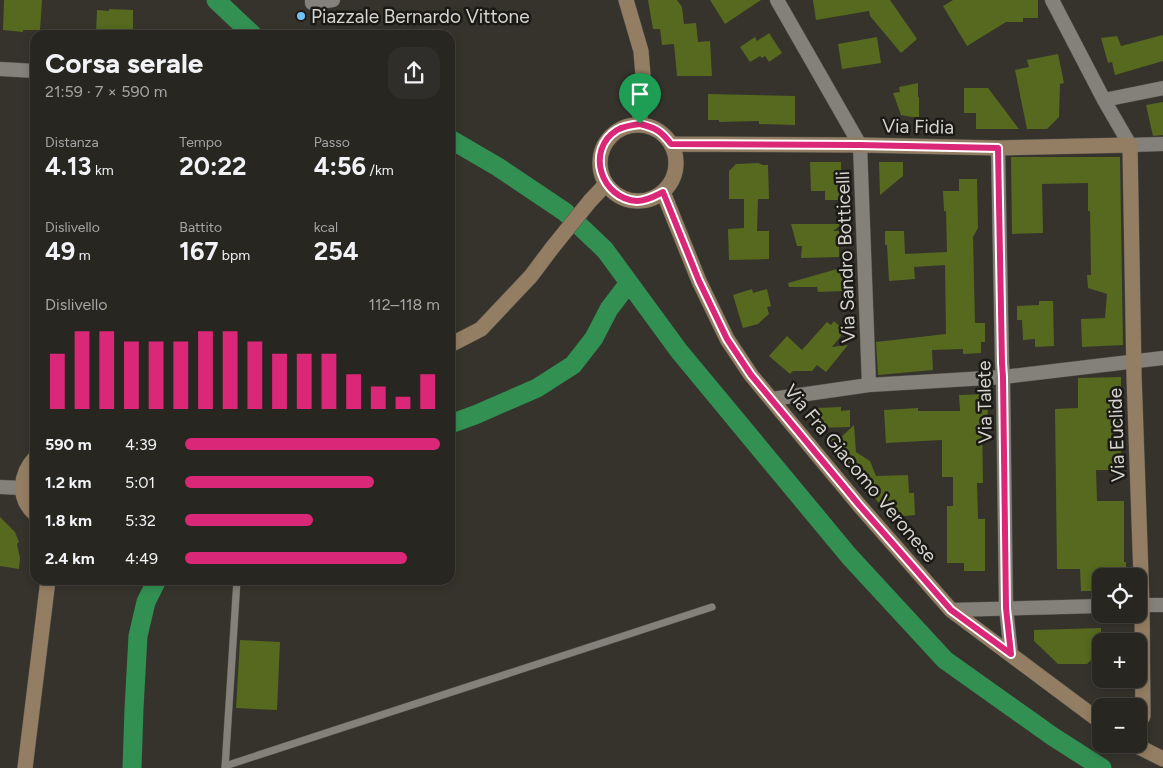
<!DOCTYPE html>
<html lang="it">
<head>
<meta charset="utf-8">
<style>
	body { margin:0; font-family:Figtree,sans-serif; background:#302e2a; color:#f1f3f6; height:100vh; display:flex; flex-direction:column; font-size:19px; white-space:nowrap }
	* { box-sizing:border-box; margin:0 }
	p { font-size:16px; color:#a5a5a5 }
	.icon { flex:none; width:28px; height:28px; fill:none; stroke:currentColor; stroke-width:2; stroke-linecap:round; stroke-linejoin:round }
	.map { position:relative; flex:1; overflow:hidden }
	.side { position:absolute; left:30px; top:30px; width:425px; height:555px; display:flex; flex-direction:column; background:#282621; border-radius:15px; box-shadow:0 2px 8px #0003,0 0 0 1px #44433f }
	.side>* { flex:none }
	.buttons { position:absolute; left:1092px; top:568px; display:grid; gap:10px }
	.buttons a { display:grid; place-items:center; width:55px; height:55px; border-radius:10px; background:#282621; box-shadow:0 2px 8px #0003,0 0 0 1px #44433f; font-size:25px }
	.pin { position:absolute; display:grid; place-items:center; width:42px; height:42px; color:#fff; margin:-51px -21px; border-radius:50% 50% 50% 0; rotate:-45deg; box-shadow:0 0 5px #0007 }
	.pin .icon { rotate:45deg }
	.round { display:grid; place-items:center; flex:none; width:52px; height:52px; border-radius:15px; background:#302e2a }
	.head { display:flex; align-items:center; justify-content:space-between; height:85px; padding:0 15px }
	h1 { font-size:28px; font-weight:700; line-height:38px }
	.metrics { display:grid; grid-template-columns:repeat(3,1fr); gap:8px; height:85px; padding:5px 15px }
	.metrics div { display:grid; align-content:center }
	.metrics b { font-size:25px; font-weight:700 }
	.metrics small { font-size:14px; font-weight:400 }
	.metrics p { font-size:14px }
	.chart { height:140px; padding:10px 15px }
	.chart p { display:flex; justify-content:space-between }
	.chart svg { width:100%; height:90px; margin-top:5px; stroke:#db2777; stroke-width:6 }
	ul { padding:0 15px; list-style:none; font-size:16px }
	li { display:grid; grid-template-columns:80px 60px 1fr; align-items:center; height:38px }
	li i { height:12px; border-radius:6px; background:#db2777 }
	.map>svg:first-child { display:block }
</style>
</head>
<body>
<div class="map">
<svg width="1163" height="768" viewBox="0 0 1163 768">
	<rect width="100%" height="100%" fill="#35332c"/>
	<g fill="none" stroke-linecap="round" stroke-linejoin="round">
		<path stroke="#339053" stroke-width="19" d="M216,0L253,35
			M450,139L498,167L565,212L605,250L679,351L849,556L945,660L1052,736L1102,768
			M450,424L475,415L537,388L573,365L594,338L609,309L628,284
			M132,768L134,709L138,636L146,602L157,580"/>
	</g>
	<path fill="#56691f" d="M4,0H42L40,30H23V32L3,30Z
		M648,0H677L682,7L684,24L696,23L698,42L710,41L712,76H677L674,44L662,45L660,29H653Z
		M710,0H761L725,24Z
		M813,0H890L917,39L901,53L870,16L869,11L816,20Z
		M953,0H1038V18H1023V22H1006L967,46L943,6Z
		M109,9L133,10V29H129V35H96L97,10L109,11Z
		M769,33L782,53L769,62L765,56L762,58L760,56L750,62L740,47L755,37L757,41Z
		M1163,35V61L1115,75L1112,62L1108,63L1101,38L1117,36L1121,46Z
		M877,37L881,63L842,69L838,44Z
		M1058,54L1064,83L1060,84L1059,117L1047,129H1027L1015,70L1029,67L1027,60Z
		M918,83V97H919V117H912L901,115L893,93L900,92L899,87Z
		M964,88H988L1019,129H976V113H964Z
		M708,94L795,96V125L759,124V121L719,122V120H708Z
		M1163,102V135L1153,136L1146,105Z
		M1011,157H1120L1123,345L1082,347L1081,319L1105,318L1107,294L1088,288L1087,275H1091L1090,211H1088V183L1042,184L1043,233L1012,234Z
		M810,162H841V200H825V191H811Z
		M879,162H903V176L880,195Z
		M758,163L763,165H768L769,199H758L757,231H769V259L729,260L728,229L744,228V199H729V171L736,164Z
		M959,179H977L978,228L973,237L975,323H985V342H981V353L963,354V349L932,350L933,370L878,375L876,342L946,334L945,265L914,267L915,279L889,281L887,245H885V231H904L905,254L947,252L946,211H944L943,191H959Z
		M791,224H842L833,231H839V257L801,258L802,246H797Z
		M844,267L843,291L818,292L817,287H789L788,283Z
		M752,289L753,293L767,289L771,306L767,307L769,314L758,324L743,328L733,295Z
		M1039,301H1053L1054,346L1035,347V339L1023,340L1022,320H1017V306L1039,305Z
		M834,321L845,331L832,347L848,345L826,372L817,365L812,371H793L790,374L769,356L787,336L802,350L827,322L831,325Z
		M1121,377V470H1096L1097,501H1124V562H1126V576H1101V591H1081L1080,569H1057L1055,409L1078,408V378Z
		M987,394L988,423H982L983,483H977L978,519H985V571H964V563H947V506H953V477H942V440L886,443L884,410L918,408V411H960L959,395Z
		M841,407V411L850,410V427L815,428V408Z
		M854,425L856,452L870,461L876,476L908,475L909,493H914L915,515L897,517L896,511L887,506L885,507L882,504L879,503L872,495L874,494L857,473V475L828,437L830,435L838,440Z
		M0,517L15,532L19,542L17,544L20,558L19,569L0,566Z
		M1101,628V651L1087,664H1058L1034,641V630Z
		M240,640L280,642L277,710L236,708Z"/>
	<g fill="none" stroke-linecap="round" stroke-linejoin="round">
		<g stroke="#54524c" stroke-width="8">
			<path id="lane" d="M225,766L712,607
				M225,768L237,580"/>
		</g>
		<g stroke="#54524c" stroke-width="15">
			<path id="street" d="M312,0V3L333,0
				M777,0L860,145L869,385
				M1052,0L1104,100L1130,145L1163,144
				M0,69L35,71
				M1104,100L1163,88
				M998,148L1002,363L1003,377L1006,608L1011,654
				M772,399L869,385L1003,377L1163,358
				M0,487L22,488
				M1139,605H1163
				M951,610L1101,606"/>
		</g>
		<g stroke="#54524c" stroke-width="16">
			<path id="secondary" d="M626,0L641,51L644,88L639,124
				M600 163a38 38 0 1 1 76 0a38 38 0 1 1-76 0Z
				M671,144L860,145L998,148L1130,145L1134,375L1142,605L1143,716L1139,722
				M663,192L699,281L727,339L751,375L859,505L951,610L1101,722
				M450,345L481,329L531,276L552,248L590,201L606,184
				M35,458C20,474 17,498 35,514
				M1133,744L1163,759
				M25,768L48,580"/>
		</g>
		<use href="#lane" stroke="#84817a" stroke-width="7"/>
		<use href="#street" stroke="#84817a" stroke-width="14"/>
		<use href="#secondary" stroke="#947e63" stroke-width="15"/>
	</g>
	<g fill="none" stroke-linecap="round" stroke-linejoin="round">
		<g stroke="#fff" stroke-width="10">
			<path id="route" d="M640,124C656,128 661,131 671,144L860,145L998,148L1002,363L1003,377L1006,608L1011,654L951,610L859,505L751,375L727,339L699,281L663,192C655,196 647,201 637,201C601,199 585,150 617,130C624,126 632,125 640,124Z"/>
		</g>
		<use href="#route" stroke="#db2777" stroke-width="6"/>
	</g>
	<circle fill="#72c1f5" stroke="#1b1a17" stroke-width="2" cx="301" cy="16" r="5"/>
	<g text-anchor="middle" stroke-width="5" stroke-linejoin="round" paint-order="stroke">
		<g font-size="19" fill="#d5d4cf" stroke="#1b1a17" text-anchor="start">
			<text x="311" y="23">Piazzale Bernardo Vittone</text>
		</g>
		<g font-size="19" fill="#d5d4cf" stroke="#1b1a17">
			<text transform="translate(918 126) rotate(1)" y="7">Via Fidia</text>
			<text transform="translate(845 257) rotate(-92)" y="7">Via Sandro Botticelli</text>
			<text transform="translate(984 402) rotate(-91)" y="7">Via Talete</text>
			<text transform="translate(1116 435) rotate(-92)" y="7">Via Euclide</text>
			<text transform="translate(861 473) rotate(50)" y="7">Via Fra Giacomo Veronese</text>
		</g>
	</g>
</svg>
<div class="buttons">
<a><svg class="icon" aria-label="locate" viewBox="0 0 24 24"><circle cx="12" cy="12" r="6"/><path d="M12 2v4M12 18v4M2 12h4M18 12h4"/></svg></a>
<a>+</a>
<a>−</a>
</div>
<div class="pin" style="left:640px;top:124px;background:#1e9e55"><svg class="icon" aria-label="arrive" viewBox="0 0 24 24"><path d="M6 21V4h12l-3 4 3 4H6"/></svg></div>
<section class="side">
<div class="head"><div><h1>Corsa serale</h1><p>21:59 · 7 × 590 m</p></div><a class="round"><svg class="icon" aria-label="share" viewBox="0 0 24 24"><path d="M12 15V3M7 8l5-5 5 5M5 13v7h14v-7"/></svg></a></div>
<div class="metrics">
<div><p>Distanza</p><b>4.13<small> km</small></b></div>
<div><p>Tempo</p><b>20:22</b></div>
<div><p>Passo</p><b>4:56<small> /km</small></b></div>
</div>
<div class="metrics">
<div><p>Dislivello</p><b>49<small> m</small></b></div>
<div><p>Battito</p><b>167<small> bpm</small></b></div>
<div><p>kcal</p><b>254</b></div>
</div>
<div class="chart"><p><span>Dislivello</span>112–118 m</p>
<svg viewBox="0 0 160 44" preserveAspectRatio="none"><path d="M5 44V17M15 44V6M25 44V6M35 44V11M45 44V11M55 44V11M65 44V6M75 44V6M85 44V11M95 44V17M105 44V17M115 44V17M125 44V27M135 44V33M145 44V38M155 44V27"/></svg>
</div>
<ul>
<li><b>590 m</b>4:39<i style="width:100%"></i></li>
<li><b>1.2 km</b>5:01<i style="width:74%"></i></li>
<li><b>1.8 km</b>5:32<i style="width:50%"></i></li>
<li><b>2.4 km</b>4:49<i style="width:87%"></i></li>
</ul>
</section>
</div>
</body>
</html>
